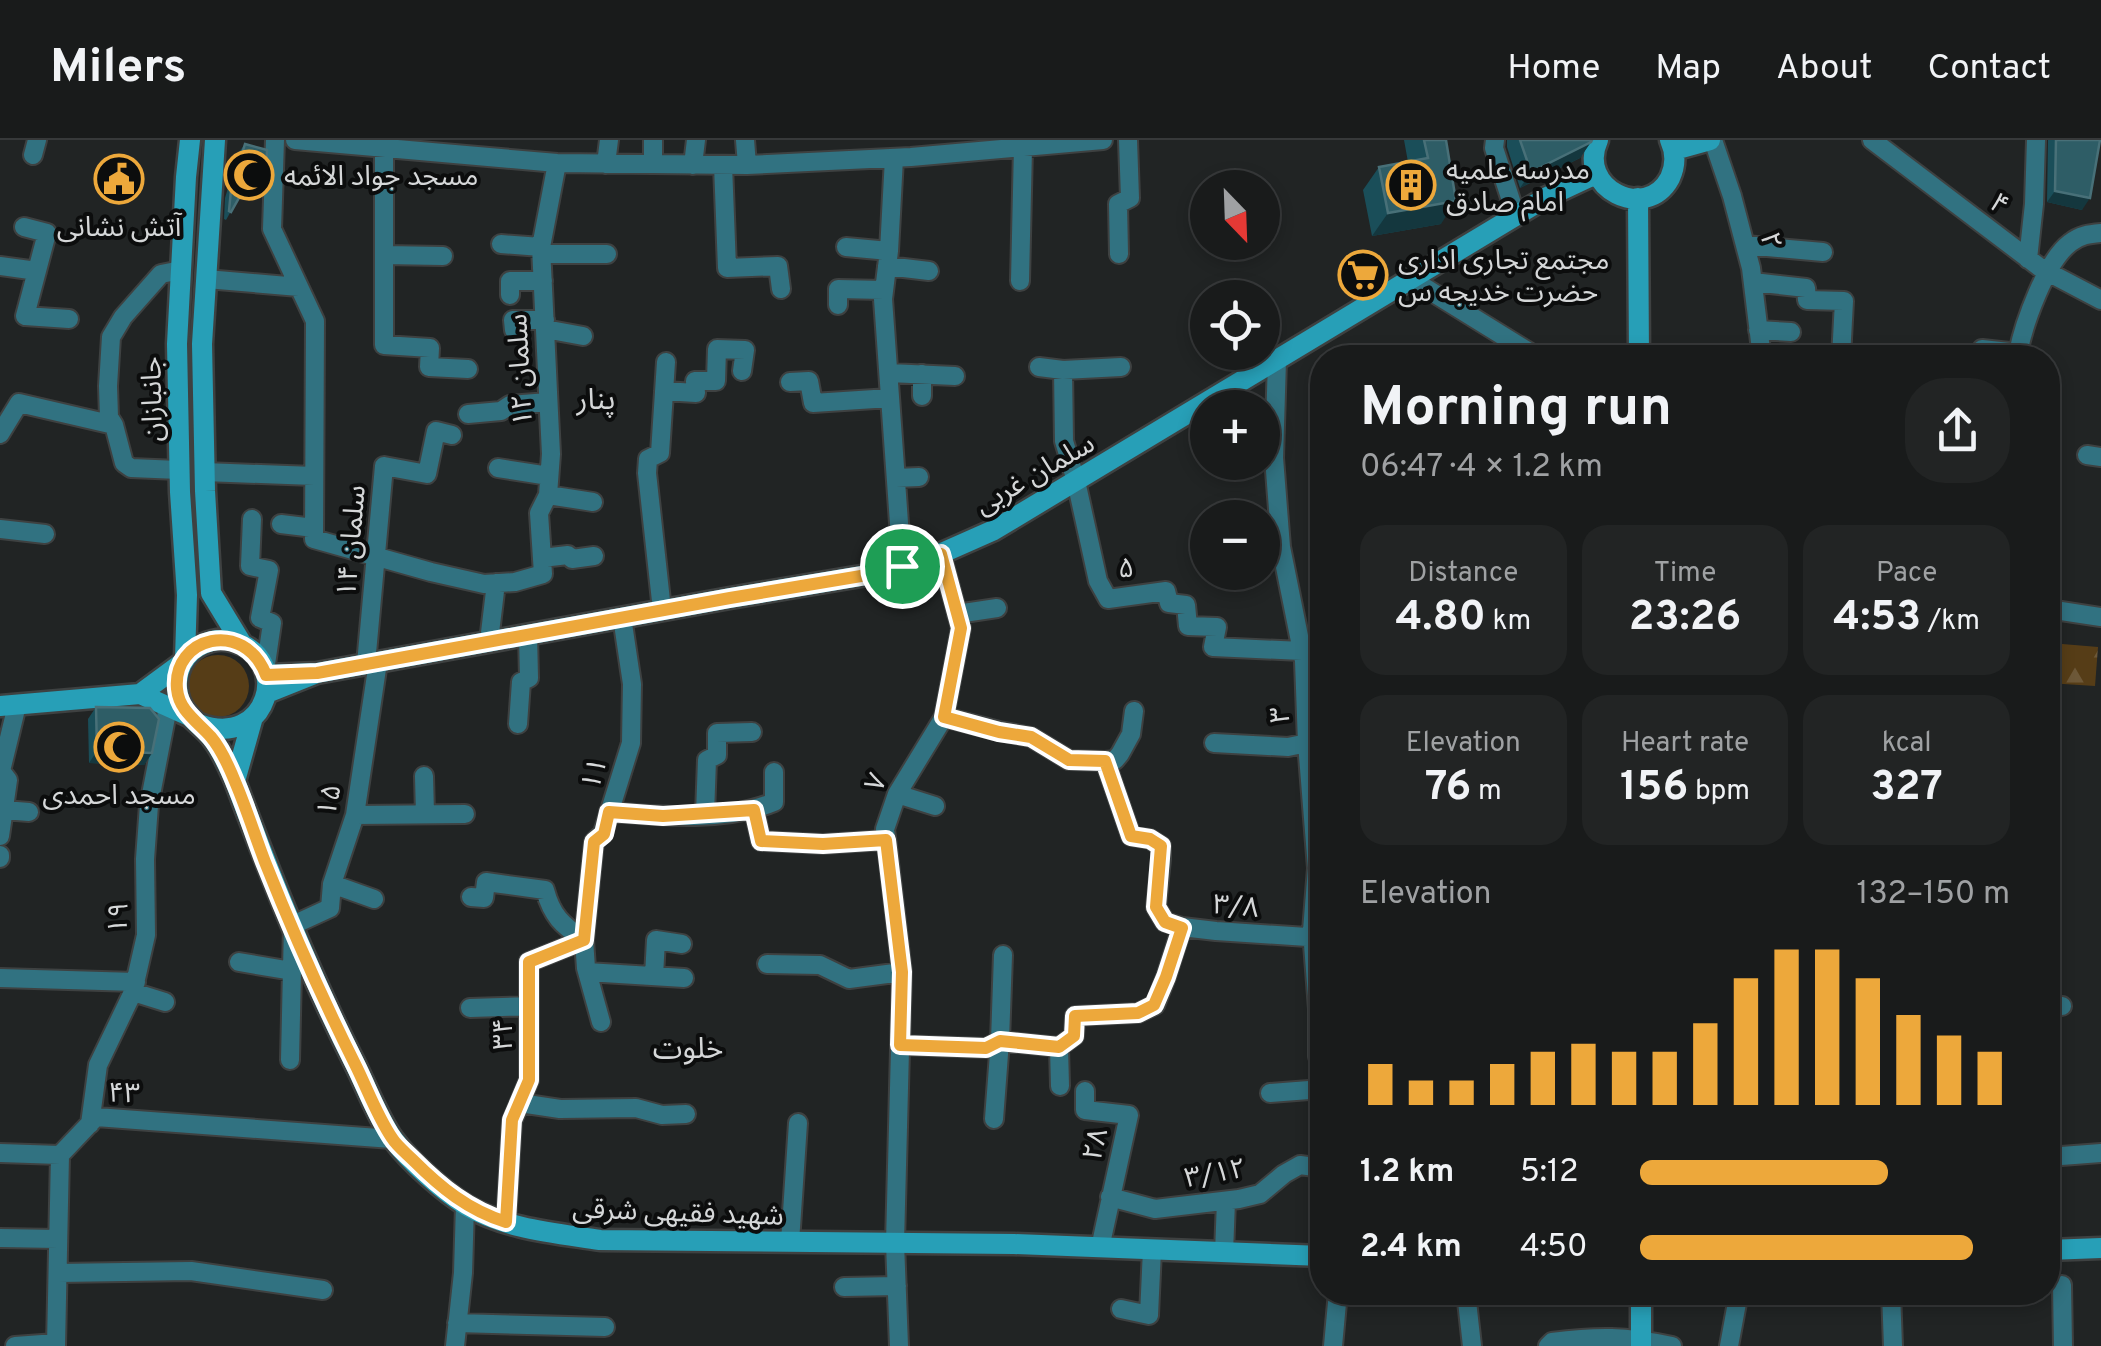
<!DOCTYPE html>
<html lang="en">
<head>
<meta charset="utf-8">
<style>
	body { margin:0; font-family:Overpass,"Noto Sans Arabic",sans-serif; background:#222424; color:#f1f3f6; height:100vh; display:flex; flex-direction:column; font-size:38px; white-space:nowrap }
	* { box-sizing:border-box; margin:0 }
	p { font-size:32px; color:#9fa1a3 }
	.icon { flex:none; width:55px; height:55px; fill:none; stroke:currentColor; stroke-width:2; stroke-linecap:round; stroke-linejoin:round }
	.map { position:relative; flex:1; overflow:hidden }
	.panel { position:absolute; left:1310px; top:205px; width:750px; height:960px; display:flex; flex-direction:column; background:#191b1b; border-radius:40px; box-shadow:0 5px 15px #0003,0 0 0 2px #37393a }
	.panel>* { flex:none }
	.needle { width:65px; rotate:157deg }
	.controls { position:absolute; left:1190px; top:30px; display:grid; gap:20px }
	.controls a { display:grid; place-items:center; width:90px; height:90px; border-radius:50%; background:#191b1b; box-shadow:0 5px 15px #0003,0 0 0 2px #37393a; font-size:50px }
	.pin { position:absolute; display:grid; place-items:center; width:85px; height:85px; color:#fff; margin:-42px; border:5px solid #fff; border-radius:50%; box-shadow:0 2px 10px #0007 }
	.round { display:grid; place-items:center; flex:none; width:105px; height:105px; border-radius:40px; background:#222424 }
	.overview { display:flex; align-items:center; justify-content:space-between; height:170px; padding:0 50px }
	h1 { font-size:55px; font-weight:700; line-height:75px }
	.figures { display:grid; grid-template-columns:repeat(3,1fr); gap:15px; height:170px; padding:10px 50px }
	.figures div { display:grid; align-content:center; border-radius:25px; background:#222424; text-align:center }
	.figures b { font-size:42px; font-weight:700 }
	.figures small { font-size:28px; font-weight:400 }
	.figures p { font-size:28px }
	.chart { height:280px; padding:20px 50px }
	.chart p { display:flex; justify-content:space-between }
	.chart svg { width:100%; height:180px; margin-top:10px; stroke:#eda83b; stroke-width:6 }
	ul { padding:0 50px; list-style:none; font-size:32px }
	li { display:grid; grid-template-columns:160px 120px 1fr; align-items:center; height:75px }
	li i { height:25px; border-radius:12px; background:#eda83b }
	header { display:flex; align-items:center; gap:60px; box-sizing:border-box; height:140px; padding:0 50px; background:#191b1b; border-bottom:2px solid #37393a }
	header strong { font-size:48px }
	nav { display:flex; gap:55px; margin-inline-start:auto; font-size:35px }
	.map>svg:first-child { display:block }
</style>
</head>
<body>
<header>
<strong>Milers</strong>
<nav><a>Home</a><a>Map</a><a>About</a><a>Contact</a></nav>
</header>
<div class="map">
<svg width="2101" height="1206" viewBox="0 0 2101 1206">
	<defs>
		<pattern id="forest-firs" width="22" height="20" patternUnits="userSpaceOnUse" patternTransform="scale(2.5)"><rect width="22" height="20" fill="#563d17"/><path d="M5 1l3.5 6h-7zM16 11l3.5 6h-7z" fill="#6d5838"/></pattern>
	</defs>
	<rect width="100%" height="100%" fill="#212424"/>
	<path fill="#563d17" d="M187 546a31 31 0 1 1 62 0a31 31 0 1 1-62 0Z"/>
	<path fill="url(#forest-firs)" d="M2050,503L2098,507L2095,546L2048,543Z"/>
	<g fill="none" stroke-linecap="round" stroke-linejoin="round">
		<g stroke="#3e4141" stroke-width="22">
			<path id="street" d="M275,0L272,89L315,181L314,399L431,432L484,444L515,442L543,434L539,373L548,355L551,314L541,107L557,23
				M295,0L557,23L747,25L911,17L1103,0
				M745,0L747,25
				M1495,0L1494,8L1516,76
				M1713,0L1732,56L1751,128L1762,218
				M1872,0L2042,129L2101,160
				M384,8V205L430,208L429,227L468,229
				M33,15L37,0
				M894,18L889,111L883,159L902,425
				M606,24L609,0
				M653,24V0
				M693,25L696,0
				M723,25L727,128L778,126L781,149
				M24,87L47,93L25,176L69,179
				M501,104L541,107
				M1745,105L1823,112
				M846,107L889,111
				M542,114H607
				M1119,114L1118,64L1130,58L1128,0
				M384,115L443,116
				M2028,119L2034,64L2036,0
				M0,126L37,131
				M887,126L929,131
				M206,139L299,147
				M1411,139L1534,215V218
				M1020,141L1023,7
				M1753,142L1806,148L1807,160L1844,161L1841,218
				M510,155V141H543
				M838,165V149L884,150
				M545,189L583,196
				M514,190L513,180H545
				M1758,190L1791,192
				M1982,218V209L2018,213C2024,183 2046,121 2070,103C2080,95 2089,94 2101,93
				M1277,220L1274,318L1281,407L1304,521L1307,603L1317,728L1312,791L1318,869V916L1322,930
				M1039,227L1063,230L1121,227
				M1063,230L1064,301L1076,341L1098,441L1108,459L1166,451L1169,463L1186,465L1188,486L1217,487L1213,507L1302,511
				M889,233L955,236
				M922,234V256
				M790,242L809,241L813,263L890,258
				M664,251L696,253L695,241H716L717,209L745,210L742,231
				M468,274L501,271L510,265L548,262
				M0,294L19,263L114,285
				M2087,315L2101,317
				M498,328L549,336
				M179,330L131,328L124,323L114,285L109,277L108,246L111,197L123,177L161,134L181,130
				M204,332L314,336
				M896,338L919,337
				M548,355L593,362
				M252,379L250,426L269,430L260,478L272,483L265,531
				M281,384L314,388
				M0,389L45,394
				M542,418L568,415L572,419L594,416
				M2048,469L2101,477
				M662,470L647,333L648,319L660,313L666,222
				M957,474L997,468
				M489,501L496,443
				M366,524L384,326L427,334L436,291L452,295
				M944,577L999,591L1031,597L1069,620L1105,621L1115,620L1120,614L1131,594L1134,571
				M518,584L521,542L529,538L528,494
				M1214,603L1288,607L1307,603
				M1105,621L1131,696L1150,699L1161,706V719L1156,767L1165,782L1182,787L1216,791L1322,798
				M424,636L425,674
				M897,654L935,666
				M4,670L29,672
				M754,670L761,701L823,704L886,700
				M609,672C660,676 726,682 774,662V632
				M705,674L707,620L717,615V593L752,592
				M355,675L465,674
				M0,696L8,640L1,631L17,565
				M0,715V718
				M332,744L374,759
				M471,757L484,758L486,742L545,750C552,776 562,785 584,800
				M239,822L292,831
				M767,824L820,825L849,839L902,832
				M587,832L684,838
				M654,836L656,800L682,804
				M0,838L136,842
				M133,852L165,862
				M2048,865L2062,866
				M470,868L529,866
				M601,882L586,828L584,800L594,702L603,693L631,603L632,544L622,477
				M900,905L986,908L1000,901L1003,815
				M1059,907L1060,946
				M290,920L293,785L330,768L332,744L355,675L378,522
				M1085,951V970L1129,975L1100,1108
				M1270,953L1322,949
				M520,963L560,969L636,968L662,975L686,974
				M994,979L1000,901L1059,907L1074,896L1075,876L1138,873L1155,865L1166,837L1182,787
				M90,984L98,925L133,852L146,795L145,719L149,665L168,567
				M2048,1004V1017L2101,1013
				M0,1013L60,1015
				M1110,1057L1155,1069L1239,1059L1260,1054L1284,1034L1300,1025L1322,1028
				M506,1082L512,981L529,940V822L584,800
				M0,1098L58,1099
				M790,1102L798,983
				M1224,1113L1226,1061
				M58,1133L191,1131L323,1150
				M2062,1145L2063,1206
				M844,1147L897,1146
				M1466,1152L1472,1206
				M1891,1152L1893,1206
				M1121,1169L1149,1175L1152,1110
				M457,1183L605,1187
				M15,1206L56,1203
				M56,1206L60,1015L96,977L392,999
				M455,1206L463,1133L465,1065
				M899,1206L895,1103L902,832L885,689L897,654L944,577L961,488L941,414
				M1333,1206L1338,1152
				M1548,1206L1552,1202C1598,1196 1625,1196 1672,1206
				M1729,1206L1739,1152"/>
		</g>
		<g stroke="#3e4141" stroke-width="25">
			<path id="secondary" d="M215,0L202,204L205,351L211,453L242,504
				M1598,0C1576,48 1646,83 1670,38C1676,25 1676,13 1670,0
				M1674,10L1710,0
				M1638,58L1639,218
				M185,518L187,455L180,352L177,204L186,37L190,0
				M182,523L140,554L189,576
				M317,533L730,458L867,435L933,417L994,390L1547,57L1596,34
				M267,535L317,533L267,553
				M0,566L140,554
				M199,584C269,610 292,518 235,502C220,497 204,501 192,511C174,527 172,555 187,573C195,583 207,590 214,601C223,613 229,628 235,641L253,577
				M235,641C271,737 309,833 355,924C366,946 379,980 393,999C409,1021 444,1052 467,1066C506,1089 555,1093 600,1100L1014,1104L1322,1116
				M2048,1110L2101,1108
				M1641,1152V1206"/>
		</g>
		<use href="#street" stroke="#317281" stroke-width="18"/>
		<use href="#secondary" stroke="#279fb7" stroke-width="20"/>
	</g>
	<path fill="#1a4e59" d="M1404,0H1446L1441,84L1372,96L1363,50L1379,27L1408,22Z
		M1507,0H1592L1580,18L1520,48L1507,7Z
		M2048,0H2100L2082,70L2047,62Z
		M245,4L261,54L243,50L226,80L224,79L225,58L239,12Z
		M96,567L152,613L144,625L89,623L88,579Z"/>
	<path fill="#14373e" d="M1591,2L1580,18L1520,48L1531,32Z
		M248,42L266,46L261,54L242,50Z
		M2055,51L2090,58L2082,70L2047,62Z
		M1456,61L1441,84L1372,96L1388,73Z
		M97,611L152,613L144,625L89,623Z"/>
	<path fill="#2e5d66" stroke="#487078" stroke-width="2.5" d="M1424,0H1446L1456,61L1388,73L1379,27L1428,18Z
		M1520,0H1592L1591,2L1531,32Z
		M2056,0H2100L2090,58L2055,51Z
		M245,4L267,10L266,46L248,42L231,72L229,71L231,50Z
		M96,567L150,568L159,579L152,613L97,611Z"/>
	<g fill="none" stroke-linecap="round" stroke-linejoin="round">
		<g stroke="#fff" stroke-width="20">
			<path id="route" d="M941,414L961,488L944,577L999,592L1031,597L1069,620L1105,621L1131,696L1150,699L1161,706L1156,767L1165,782L1182,788L1166,837L1154,865L1138,873L1075,876L1074,896L1059,907L1000,901L986,908L900,905L902,832L886,700L823,704L761,701L754,670L663,676L609,672L604,694L594,702L584,800L529,822V940L512,980L506,1082C468,1070 441,1048 413,1020C406,1013 397,1006 392,998C377,976 367,948 355,924C322,858 292,790 265,722C255,696 247,670 236,644C230,629 222,610 211,597C198,582 179,571 177,549C172,497 244,478 266,535L317,533L730,458L867,435Z"/>
		</g>
		<use href="#route" stroke="#eda83b" stroke-width="12"/>
	</g>
	<defs>
		<g id="mosque-ring" transform="scale(2.5)"><circle r="9.5" fill="#0c0d0d" stroke="#eda83b" stroke-width="1.5"/><path d="M3.5-4.9A6 6 0 1 0 3.5 4.9A5 5 0 1 1 3.5-4.9Z" fill="#eda83b"/></g>
		<g id="civic-ring" transform="scale(2.5)"><circle r="9.5" fill="#0c0d0d" stroke="#eda83b" stroke-width="1.5"/><path d="M-.6-6.5H3V-4.5H.6V-3L4-1V1h2V6H-6V1h2V-1L-.6-3ZM-1.2 2.5V6h2.4V2.5Z" fill="#eda83b"/></g>
		<g id="building-ring" transform="scale(2.5)"><circle r="9.5" fill="#0c0d0d" stroke="#eda83b" stroke-width="1.5"/><path d="M-4-6H4V6H1V3H-1V6H-4ZM-2.5-4.3h1.7v1.8h-1.7ZM.8-4.3h1.7v1.8H.8ZM-2.5-1h1.7V.8h-1.7ZM.8-1h1.7V.8H.8Z" fill="#eda83b"/></g>
		<g id="supermarket-ring" transform="scale(2.5)"><circle r="9.5" fill="#0c0d0d" stroke="#eda83b" stroke-width="1.5"/><path d="M-6-5.5h2.5l.6 2H6L4.5 2H-2.5L-4.4-4H-6ZM-1.5 3.2a1.3 1.3 0 1 0 .1 0ZM3 3.2a1.3 1.3 0 1 0 .1 0Z" fill="#eda83b"/></g>
	</defs>
	<g fill-rule="evenodd">
		<use href="#mosque-ring" x="249" y="35"/>
		<use href="#civic-ring" x="119" y="39"/>
		<use href="#building-ring" x="1411" y="45"/>
		<use href="#supermarket-ring" x="1363" y="135"/>
		<use href="#mosque-ring" x="119" y="607"/>
	</g>
	<g text-anchor="middle" stroke-width="8" stroke-linejoin="round" paint-order="stroke">
		<g font-size="28" fill="#d5d7d8" stroke="#0c0d0d" text-anchor="start">
			<text x="1446" y="39">مدرسه علمیه<tspan x="1446" dy="32">امام صادق</tspan></text>
			<text x="284" y="45">مسجد جواد الائمه</text>
			<text x="119" y="96" text-anchor="middle">آتش نشانی</text>
			<text x="1398" y="129">مجتمع تجاری اداری<tspan x="1398" dy="32">حضرت خدیجه س</tspan></text>
			<text x="119" y="664" text-anchor="middle">مسجد احمدی</text>
		</g>
		<g font-size="28" fill="#d5d7d8" stroke="#0c0d0d">
			<text transform="translate(2000 63) rotate(37)" y="10">۴</text>
			<text transform="translate(1772 100) rotate(76)" y="10">۲</text>
			<text transform="translate(519 230) rotate(-93)" y="10">سلمان ۱۲</text>
			<text transform="translate(151 259) rotate(-91)" y="10">جانبازان</text>
			<text transform="translate(1034 333) rotate(-30)" y="10">سلمان غربی</text>
			<text transform="translate(350 401) rotate(-85)" y="10">سلمان ۱۴</text>
			<text transform="translate(1126 427) rotate(-1)" y="10">۵</text>
			<text transform="translate(1279 575) rotate(-92)" y="10">۳</text>
			<text transform="translate(593 633) rotate(-73)" y="10">۱۱</text>
			<text transform="translate(875 642) rotate(-64)" y="10">۷</text>
			<text transform="translate(328 660) rotate(-78)" y="10">۱۵</text>
			<text transform="translate(1236 765) rotate(5)" y="10">۳/۸</text>
			<text transform="translate(117 778) rotate(-88)" y="10">۱۹</text>
			<text transform="translate(502 894) rotate(-90)" y="10">۳۴</text>
			<text transform="translate(124 952) rotate(2)" y="10">۴۳</text>
			<text transform="translate(1094 1004) rotate(-77)" y="10">۲۸</text>
			<text transform="translate(1215 1032) rotate(-10)" y="10">۳/۱۲</text>
			<text transform="translate(678 1071) rotate(2)" y="10">شهید فقیهی شرقی</text>
		</g>
		<g font-size="30" fill="#d5d7d8" stroke="#0c0d0d">
			<text x="596" y="269">پنار</text>
			<text x="688" y="918">خلوت</text>
		</g>
	</g>
</svg>
<div class="controls">
<a><svg class="needle" viewBox="-14 -14 28 28"><path d="M0-13l5 13h-10z" fill="#e53935"/><path d="M0 13l5-13h-10z" fill="#9fa1a3"/></svg></a>
<a><svg class="icon" aria-label="locate" viewBox="0 0 24 24"><circle cx="12" cy="12" r="6"/><path d="M12 2v4M12 18v4M2 12h4M18 12h4"/></svg></a>
<a>+</a>
<a>−</a>
</div>
<div class="pin" style="left:902px;top:426px;background:#1e9e55"><svg class="icon" aria-label="arrive" viewBox="0 0 24 24"><path d="M6 21V4h12l-3 4 3 4H6"/></svg></div>
<section class="panel">
<div class="overview"><div><h1>Morning run</h1><p>06:47 · 4 × 1.2 km</p></div><a class="round"><svg class="icon" aria-label="share" viewBox="0 0 24 24"><path d="M12 15V3M7 8l5-5 5 5M5 13v7h14v-7"/></svg></a></div>
<div class="figures">
<div><p>Distance</p><b>4.80<small> km</small></b></div>
<div><p>Time</p><b>23:26</b></div>
<div><p>Pace</p><b>4:53<small> /km</small></b></div>
</div>
<div class="figures">
<div><p>Elevation</p><b>76<small> m</small></b></div>
<div><p>Heart rate</p><b>156<small> bpm</small></b></div>
<div><p>kcal</p><b>327</b></div>
</div>
<div class="chart"><p><span>Elevation</span>132–150 m</p>
<svg viewBox="0 0 160 44" preserveAspectRatio="none"><path d="M5 44V34M15 44V38M25 44V38M35 44V34M45 44V31M55 44V29M65 44V31M75 44V31M85 44V24M95 44V13M105 44V6M115 44V6M125 44V13M135 44V22M145 44V27M155 44V31"/></svg>
</div>
<ul>
<li><b>1.2 km</b>5:12<i style="width:67%"></i></li>
<li><b>2.4 km</b>4:50<i style="width:90%"></i></li>
</ul>
</section>
</div>
</body>
</html>
